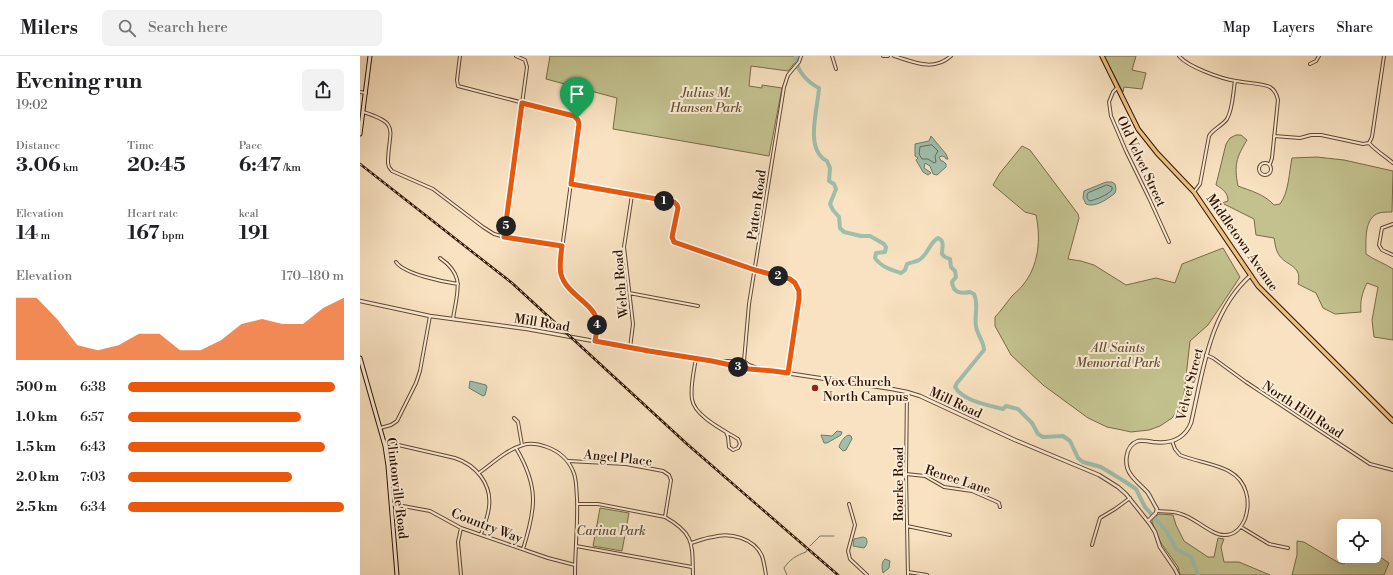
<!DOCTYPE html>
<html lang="en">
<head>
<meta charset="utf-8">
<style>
	body { margin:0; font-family:"Libre Bodoni",serif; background:#f2f2f2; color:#202124; height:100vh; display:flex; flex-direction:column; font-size:15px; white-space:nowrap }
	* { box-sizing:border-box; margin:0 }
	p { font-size:13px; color:#757577 }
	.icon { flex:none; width:22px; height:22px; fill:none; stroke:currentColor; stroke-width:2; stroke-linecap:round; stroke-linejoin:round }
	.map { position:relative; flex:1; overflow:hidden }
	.details { display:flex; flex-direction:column; background:#fff; width:360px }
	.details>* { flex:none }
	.controls { position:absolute; left:977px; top:463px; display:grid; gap:8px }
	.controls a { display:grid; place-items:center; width:44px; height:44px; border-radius:6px; background:#fff; box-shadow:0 4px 16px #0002; font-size:20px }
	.pin { position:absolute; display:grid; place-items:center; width:34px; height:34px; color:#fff; margin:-41px -17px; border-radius:50% 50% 50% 0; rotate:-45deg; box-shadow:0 0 4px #0007 }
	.pin .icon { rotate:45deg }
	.km { position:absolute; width:20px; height:20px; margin:-10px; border-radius:50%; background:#222; color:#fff; font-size:11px; line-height:20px; text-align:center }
	.round { display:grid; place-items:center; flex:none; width:42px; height:42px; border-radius:6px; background:#f2f2f2 }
	.summary { display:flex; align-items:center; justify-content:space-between; height:68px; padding:0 16px }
	h1 { font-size:22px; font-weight:700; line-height:30px }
	.stats { display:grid; grid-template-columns:repeat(3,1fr); gap:6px; height:68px; padding:4px 16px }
	.stats div { display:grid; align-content:center }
	.stats b { font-size:20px; font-weight:700 }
	.stats small { font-size:11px; font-weight:400 }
	.stats p { font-size:11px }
	.chart { height:112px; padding:8px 16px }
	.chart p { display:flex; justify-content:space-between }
	.chart svg { width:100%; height:72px; margin-top:4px; fill:#ea580c; opacity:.7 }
	ul { padding:0 16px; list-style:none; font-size:13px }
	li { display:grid; grid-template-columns:64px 48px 1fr; align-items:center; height:30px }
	li i { height:10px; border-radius:5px; background:#ea580c }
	header { display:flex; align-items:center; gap:24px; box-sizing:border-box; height:56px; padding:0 20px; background:#fff; border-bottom:1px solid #e0e0e0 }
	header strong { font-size:19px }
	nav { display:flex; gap:22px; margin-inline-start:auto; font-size:14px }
	.search { width:280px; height:36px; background:#f2f2f2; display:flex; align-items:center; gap:10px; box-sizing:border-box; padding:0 14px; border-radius:6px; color:#757577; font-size:15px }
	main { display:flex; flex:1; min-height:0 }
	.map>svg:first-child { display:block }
</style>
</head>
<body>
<header>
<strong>Milers</strong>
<div class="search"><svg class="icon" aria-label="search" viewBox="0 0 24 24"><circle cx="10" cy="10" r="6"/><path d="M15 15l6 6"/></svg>Search here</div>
<nav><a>Map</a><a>Layers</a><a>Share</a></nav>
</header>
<main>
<section class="details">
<div class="summary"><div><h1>Evening run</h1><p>19:02</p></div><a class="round"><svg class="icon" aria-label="share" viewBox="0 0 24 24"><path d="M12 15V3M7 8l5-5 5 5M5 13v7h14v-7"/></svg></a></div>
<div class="stats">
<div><p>Distance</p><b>3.06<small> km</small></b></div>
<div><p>Time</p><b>20:45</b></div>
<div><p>Pace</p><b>6:47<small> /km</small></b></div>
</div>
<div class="stats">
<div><p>Elevation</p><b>14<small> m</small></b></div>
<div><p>Heart rate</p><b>167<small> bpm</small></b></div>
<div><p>kcal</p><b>191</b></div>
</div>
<div class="chart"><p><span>Elevation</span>170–180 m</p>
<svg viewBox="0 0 160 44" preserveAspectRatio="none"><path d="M0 44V6L10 6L20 19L30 35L40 38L50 35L60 28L70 28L80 38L90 38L100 32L110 22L120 19L130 22L140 22L150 12L160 6V44z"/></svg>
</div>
<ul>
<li><b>500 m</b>6:38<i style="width:96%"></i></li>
<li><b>1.0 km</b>6:57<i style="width:80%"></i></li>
<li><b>1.5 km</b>6:43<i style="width:91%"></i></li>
<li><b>2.0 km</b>7:03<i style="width:76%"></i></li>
<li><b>2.5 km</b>6:34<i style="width:100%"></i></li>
</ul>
</section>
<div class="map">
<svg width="1033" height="519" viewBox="0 0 1033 519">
	<rect width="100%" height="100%" fill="#f9e2c1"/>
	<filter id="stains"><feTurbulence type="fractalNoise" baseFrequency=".005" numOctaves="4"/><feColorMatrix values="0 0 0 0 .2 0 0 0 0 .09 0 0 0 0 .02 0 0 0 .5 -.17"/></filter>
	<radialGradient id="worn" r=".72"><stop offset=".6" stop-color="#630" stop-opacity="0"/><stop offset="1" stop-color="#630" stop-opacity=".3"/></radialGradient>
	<path fill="#c3c28f" stroke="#796a48" d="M190,0H438L437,4L428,15L391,10L389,30L402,32V29L422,32L409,100L253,73L257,42L186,23Z
		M744,0H776L772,14L786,17L782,33L764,31L763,36Z
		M876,79H881L887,84C876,102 874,109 878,130C891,135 904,138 914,149L920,148C929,136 929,116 932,102L957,101L984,104L1033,115L1032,156C1028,156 1023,156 1019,157C1004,162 1006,184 1006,198C1014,204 1024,207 1033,213V284L1014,281L1012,264L1018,231L1007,227C1002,237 1000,245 1001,256L975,258L963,252L956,237L938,228C943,207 923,211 917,195C915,191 915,186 914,182L896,179L894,163L862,147L868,145C868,137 863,133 856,129L866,88L870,82Z
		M662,90L670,94L718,158L719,162L708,203L721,205L734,209L766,229L796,222L815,227L822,208L863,192L880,221L848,269L830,285L823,347L812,362L800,370L789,374L771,376L762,374L747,371L728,362L683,329L651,299L635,270V261C641,255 646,247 652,240C656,236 660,233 663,229C679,209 681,183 676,159L665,156L633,129L640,117Z
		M240,452L269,457L262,495L233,490Z
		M799,458L813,459L816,469L824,485L848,501H854L858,482L864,483L861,491L864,506H879L910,519H820L818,511L801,487L792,466V463Z
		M937,485L944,486L979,507L984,508L989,500H1014V497L1029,507L1024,519H932L937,499Z"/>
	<path fill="#9fbfad" stroke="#727a68" d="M571,80L586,98L588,103H586L585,101L582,100L579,101L581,105H583L586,108V111L577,119L573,118L570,110L565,107L564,112L570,116L571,117L568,119L563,116L556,104L558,102L555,100V88L569,85Z
		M746,126H752L755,128L756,133L755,137C748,143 735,152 726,148L723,142L724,135Z
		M110,325L126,329L127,331L125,339L123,340L109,332Z
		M477,375L482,376L481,379L467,387H464L461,379L472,380Z
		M489,379L491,380L492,383L486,394L483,395L479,391C480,387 484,380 489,379Z
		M503,481L506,482C508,486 507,489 504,492L493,490L494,483Z
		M525,503L530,505L529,512L523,517C522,513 521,506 525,503Z"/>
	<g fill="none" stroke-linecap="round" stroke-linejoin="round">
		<path stroke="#676956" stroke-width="1" d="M572,89L578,95L575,100L576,106L574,107L568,103H562L559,98L560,91Z
			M747,129L750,130L752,131V134C746,140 737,143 730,145C727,144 726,140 728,137Z"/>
		<path stroke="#727a68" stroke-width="1" d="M450,490L460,480H474
			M427,519L424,512C429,504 437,499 446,496L447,494"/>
		<path stroke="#9fbfad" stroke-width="4" d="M436,0C435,13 447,26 459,32C458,52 444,94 467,105L470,112L469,125L474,128L476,133L470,148L473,154L479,161L480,172L484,176L501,180H510L524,188L526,191L525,196L516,197L515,202C521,211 532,214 541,217L545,214L547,208C551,206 556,206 559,204C568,199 569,187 578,182C585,185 582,191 582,198L585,201L590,203L591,211L595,215L596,221L592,226C593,237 601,238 610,236L614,238C619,249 614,259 616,270C617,279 624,285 624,294L597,327L595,331C603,345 628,349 643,353L646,350L658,353L672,367L678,378L683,381L703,380L710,385L718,402L723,406L741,411L764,425L776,433L785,451L807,476L816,493L831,501L838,519"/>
		<g stroke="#624730" stroke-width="4">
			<path id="minor" d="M100,0L97,24L98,30L214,60L218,63V75L200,208C201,228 211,235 226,249C230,253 235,257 237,264C238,270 236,278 235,285
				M472,0L476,13
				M523,0H528
				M534,0C554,6 573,16 591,0
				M819,0C828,11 862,23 876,25C886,27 902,27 910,31C915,34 917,39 918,44L912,102L910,108
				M950,8L956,5L959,0
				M757,32L753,36L749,46L751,60L766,95L789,142L809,186
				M0,36L6,37
				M3,56C42,68 28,74 28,107L29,111L32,115L73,133L123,171L134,178L152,183L202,190
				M914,80L940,82L951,79H961L1003,88L1009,87L1012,81L1024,0
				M1009,87C1016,95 1025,100 1033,107
				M899 113a6 6 0 1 1 12 0a6 6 0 1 1-12 0Z
				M211,129L314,146L317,149V152L312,181L314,186L395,214L430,223L435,227L439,235V243L428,317
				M834,136L840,128L849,80C853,73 862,70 867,63C873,53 873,36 875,25
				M1033,168L1022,172L1019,189L1022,194L1033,199
				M144,181L167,11L165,4L156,0
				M80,202C106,220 97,235 93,263
				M36,206C44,218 84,226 98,228
				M269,237L338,250
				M270,292L273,268L264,191L272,139
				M846,299L853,302L886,326L1010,408L1033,414
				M336,302C334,315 330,330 332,343C334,360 365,375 378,383L380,388L378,392L373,394L369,391L368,381L366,376
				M384,305L389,309L400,313
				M360,306C367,303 376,307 384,305L389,248L424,31L428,19L439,6L441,0
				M547,336L546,418L548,519
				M154,362L158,366L162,389
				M20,372L31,369L37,365L56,327L60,315L70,260
				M25,390L34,388L95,402C116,409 132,428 129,451C128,461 124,470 121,478
				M156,392C179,431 176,452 163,493
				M208,405L266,408L303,415L309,419L311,424L305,461
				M119,417C133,407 146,394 163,389C171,386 179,388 187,391C198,395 208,403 213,415C217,423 216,433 217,442C218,468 215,493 215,519
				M546,418L565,420L584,431L612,435L635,445L639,447L640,451
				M32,448L70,455L101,472L188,502L215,509
				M217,448H238L305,461C335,478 332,488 333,519
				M489,448L495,469L488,495L490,503L507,519
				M797,455C805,456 814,455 821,458C834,461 852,480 865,479C875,479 881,472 885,463C888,454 889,446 886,436C878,408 844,409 820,399L815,393L812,385
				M547,470L590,479
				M881,471L909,488L928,492
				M331,487C338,485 345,482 353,481C370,476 394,482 402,500C404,506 405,513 406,519
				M732,489L740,462L755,453L770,442
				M216,490L332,511
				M548,516L567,519
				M101,519L98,486L101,472"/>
		</g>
		<g stroke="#624730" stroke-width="4.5">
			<path id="tertiary" d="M0,245L70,260L167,273L289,295L352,305L389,313L413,315L532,333L547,336L560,340L655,384L739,419L758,431L766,438L790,468L795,476L800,491L815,513L818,519
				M788,465L796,457L797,453C794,448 791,442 788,437C783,431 776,426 771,419C764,410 764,390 778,385C783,384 788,385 793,386C810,388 824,384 831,367C843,316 849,256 891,219"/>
		</g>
		<g stroke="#2f1300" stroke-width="5">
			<path id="secondary" d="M0,78L10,0
				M0,302L25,390L28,410L37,519"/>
		</g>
		<g stroke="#2f1300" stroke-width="5.5">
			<path id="primary" d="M742,0L778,73L797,97L834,136L898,230L1033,365"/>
		</g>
		<use href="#minor" stroke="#fbecd7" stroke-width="2"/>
		<use href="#tertiary" stroke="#fbecd7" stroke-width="2.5"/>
		<use href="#secondary" stroke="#fbecd7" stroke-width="3"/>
		<use href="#primary" stroke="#ecc180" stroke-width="3.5"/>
		<g stroke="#2f1300" stroke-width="2.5">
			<path id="rail" d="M0,108L152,227L327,388L478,519"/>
		</g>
		<use href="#rail" stroke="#fbecd7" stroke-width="1" stroke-dasharray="3" stroke-linecap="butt"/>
	</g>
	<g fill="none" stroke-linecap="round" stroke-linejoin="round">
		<g stroke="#fff" stroke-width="8">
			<path id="route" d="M162,47L214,60L218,64L219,68L211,128L314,146L317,149L318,152L312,181L314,186L395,214L430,223L435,227L439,235V243L428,317L413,315L389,313L352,305L289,295L235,285C236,279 238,271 237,264C233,247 206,238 201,218C199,209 201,199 202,190L144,181Z"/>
		</g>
		<use href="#route" stroke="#ea580c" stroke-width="5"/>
	</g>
	<circle fill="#8f2418" stroke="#fbecd7" stroke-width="1.5" cx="455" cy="332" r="4"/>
	<g text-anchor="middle" stroke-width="4" stroke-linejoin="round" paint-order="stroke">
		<g font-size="13" font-style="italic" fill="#635032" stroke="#fbecd7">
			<text x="346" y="41">Julius M.<tspan x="346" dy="15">Hansen Park</tspan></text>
			<text x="758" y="296">All Saints<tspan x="758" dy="15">Memorial Park</tspan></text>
			<text x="251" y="479">Carina Park</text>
		</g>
		<g font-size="13" fill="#2f1300" stroke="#fbecd7">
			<text transform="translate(782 105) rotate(65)" y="5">Old Velvet Street</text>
			<text transform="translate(396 149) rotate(-82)" y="5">Patten Road</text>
			<text transform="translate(883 186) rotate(55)" y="5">Middletown Avenue</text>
			<text transform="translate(260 228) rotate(-95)" y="5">Welch Road</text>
			<text transform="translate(182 266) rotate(9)" y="5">Mill Road</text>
			<text transform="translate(829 328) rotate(-76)" y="5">Velvet Street</text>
			<text transform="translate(596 346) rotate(25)" y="5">Mill Road</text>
			<text transform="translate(943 353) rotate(33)" y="5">North Hill Road</text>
			<text transform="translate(258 401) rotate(6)" y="5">Angel Place</text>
			<text transform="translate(598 423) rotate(18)" y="5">Renee Lane</text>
			<text transform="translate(538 428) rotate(-90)" y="5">Roarke Road</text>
			<text transform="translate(38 432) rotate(83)" y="5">Clintonville Road</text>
			<text transform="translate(127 469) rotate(21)" y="5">Country Way</text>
		</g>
		<g font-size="13" fill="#2f1300" stroke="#fbecd7" text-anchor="start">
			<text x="463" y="330">Vox Church<tspan x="463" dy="15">North Campus</tspan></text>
		</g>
	</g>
	<rect width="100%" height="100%" filter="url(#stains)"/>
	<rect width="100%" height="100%" fill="url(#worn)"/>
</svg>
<div class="controls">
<a><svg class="icon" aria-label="locate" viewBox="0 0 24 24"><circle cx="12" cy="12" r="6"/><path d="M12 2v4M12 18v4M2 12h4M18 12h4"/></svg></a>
</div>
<div class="pin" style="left:217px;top:62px;background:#1e9e55"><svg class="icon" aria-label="arrive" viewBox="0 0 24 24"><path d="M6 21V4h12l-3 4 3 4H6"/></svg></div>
<b class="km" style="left:304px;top:145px">1</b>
<b class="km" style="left:418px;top:220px">2</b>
<b class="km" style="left:378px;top:311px">3</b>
<b class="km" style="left:237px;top:269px">4</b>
<b class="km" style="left:146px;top:170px">5</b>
</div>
</main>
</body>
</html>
